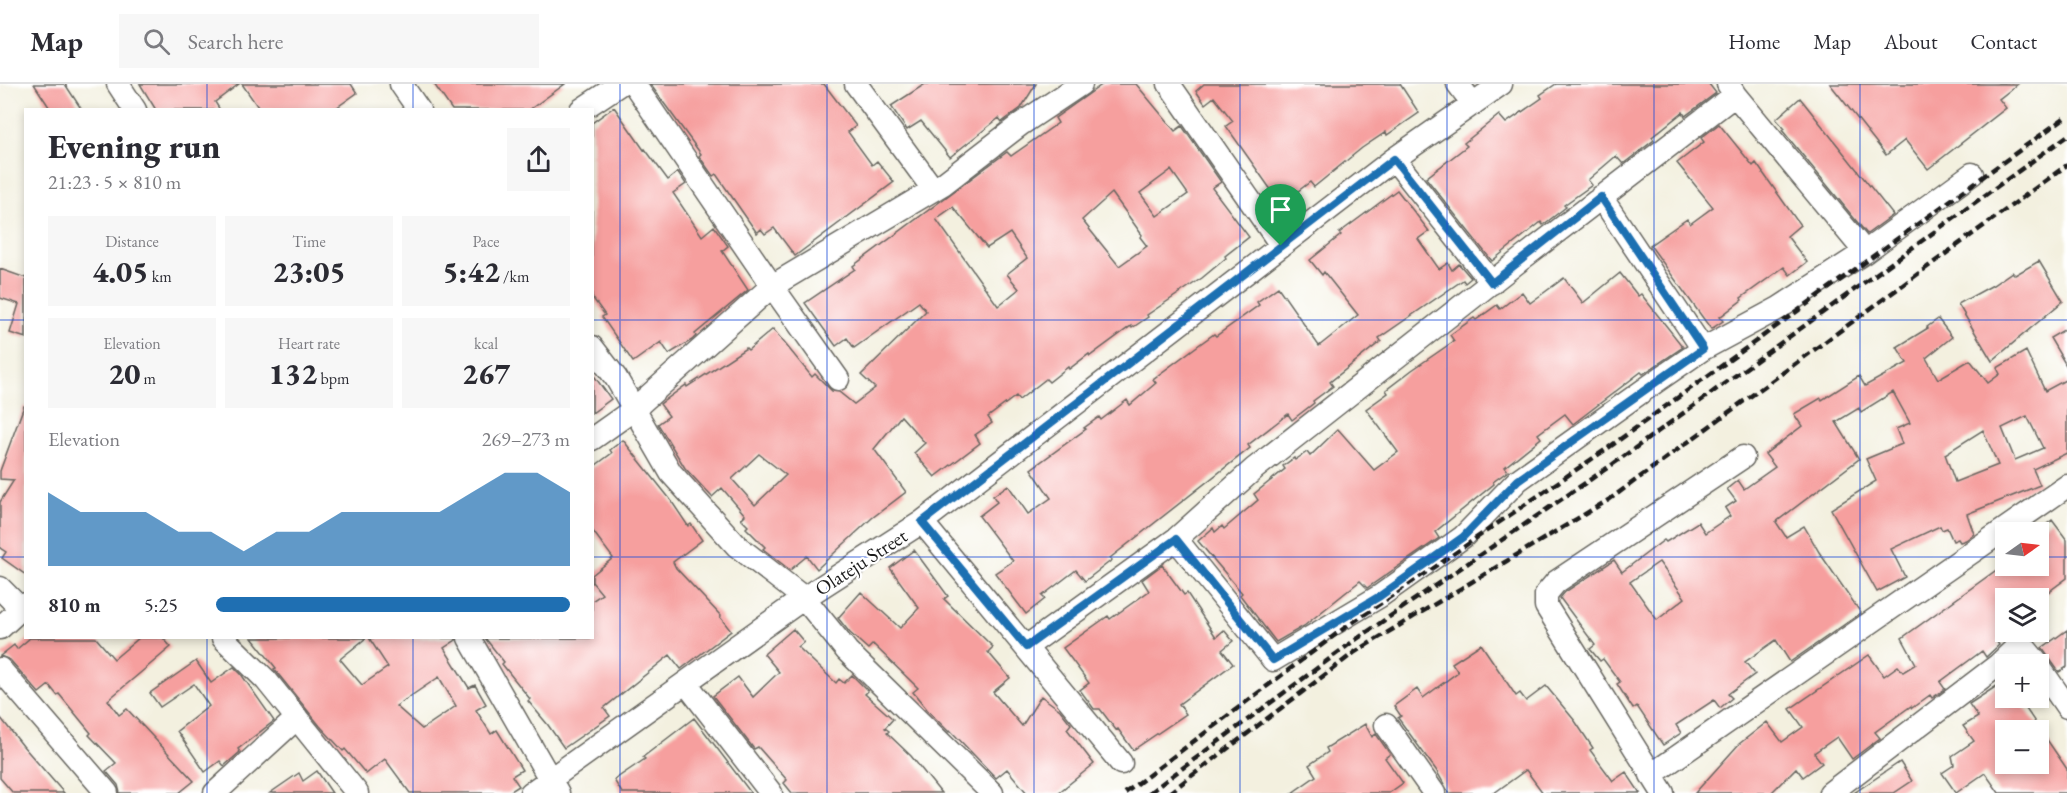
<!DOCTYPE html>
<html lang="en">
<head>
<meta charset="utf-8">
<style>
	body { margin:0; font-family:"EB Garamond",serif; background:#f7f7f7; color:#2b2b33; height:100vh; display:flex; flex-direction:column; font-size:22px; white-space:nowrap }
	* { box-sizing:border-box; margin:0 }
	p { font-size:20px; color:#7c7c81 }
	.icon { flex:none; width:33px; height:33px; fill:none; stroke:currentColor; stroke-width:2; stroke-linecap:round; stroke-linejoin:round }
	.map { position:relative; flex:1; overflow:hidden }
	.details { position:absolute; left:24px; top:24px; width:570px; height:531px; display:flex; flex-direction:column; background:#fff; border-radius:0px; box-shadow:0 3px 9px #0003 }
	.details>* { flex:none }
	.needle { width:39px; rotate:76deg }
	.buttons { position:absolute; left:1995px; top:438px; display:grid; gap:12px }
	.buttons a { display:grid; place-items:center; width:54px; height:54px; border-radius:0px; background:#fff; box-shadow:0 3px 9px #0003; font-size:30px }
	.pin { position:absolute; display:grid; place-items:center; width:51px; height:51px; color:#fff; margin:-62px -26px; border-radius:50% 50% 50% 0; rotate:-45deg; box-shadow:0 0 6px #0007 }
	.pin .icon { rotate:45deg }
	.round { display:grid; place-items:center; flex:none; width:63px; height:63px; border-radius:0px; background:#f7f7f7 }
	.head { display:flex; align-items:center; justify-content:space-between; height:102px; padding:0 24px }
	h1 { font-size:33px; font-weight:800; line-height:45px }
	.metrics { display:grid; grid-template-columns:repeat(3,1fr); gap:9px; height:102px; padding:6px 24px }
	.metrics div { display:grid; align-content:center; border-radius:0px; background:#f7f7f7; text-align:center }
	.metrics b { font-size:30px; font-weight:800 }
	.metrics small { font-size:16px; font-weight:400 }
	.metrics p { font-size:16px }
	.chart { height:168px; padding:12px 24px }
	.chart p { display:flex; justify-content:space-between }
	.chart svg { width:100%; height:108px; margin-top:6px; fill:#1f6fb2; opacity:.7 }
	ul { padding:0 24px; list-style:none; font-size:20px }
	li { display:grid; grid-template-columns:96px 72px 1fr; align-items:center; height:45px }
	li i { height:15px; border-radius:8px; background:#1f6fb2 }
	header { display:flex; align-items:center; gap:36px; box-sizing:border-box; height:84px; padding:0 30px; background:#fff; border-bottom:2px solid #e1e1e2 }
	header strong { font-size:28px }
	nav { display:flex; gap:33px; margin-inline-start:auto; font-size:21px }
	.search { width:420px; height:54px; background:#f7f7f7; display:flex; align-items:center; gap:15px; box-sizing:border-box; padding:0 21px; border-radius:0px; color:#7c7c81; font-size:22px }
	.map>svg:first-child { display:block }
</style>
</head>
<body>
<header>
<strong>Map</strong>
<div class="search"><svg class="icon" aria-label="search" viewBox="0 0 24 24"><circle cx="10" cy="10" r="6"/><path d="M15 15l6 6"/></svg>Search here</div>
<nav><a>Home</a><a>Map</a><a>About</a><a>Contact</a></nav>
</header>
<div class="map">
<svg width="2067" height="709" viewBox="0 0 2067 709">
	<rect width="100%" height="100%" fill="#fff"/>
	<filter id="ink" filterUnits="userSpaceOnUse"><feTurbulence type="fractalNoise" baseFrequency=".0167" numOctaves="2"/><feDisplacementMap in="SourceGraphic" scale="12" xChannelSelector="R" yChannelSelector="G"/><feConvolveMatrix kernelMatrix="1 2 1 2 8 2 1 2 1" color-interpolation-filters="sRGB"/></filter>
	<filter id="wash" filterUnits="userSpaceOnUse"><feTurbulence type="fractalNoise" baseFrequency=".008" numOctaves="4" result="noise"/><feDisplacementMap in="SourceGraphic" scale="24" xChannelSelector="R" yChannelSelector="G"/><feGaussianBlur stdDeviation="1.35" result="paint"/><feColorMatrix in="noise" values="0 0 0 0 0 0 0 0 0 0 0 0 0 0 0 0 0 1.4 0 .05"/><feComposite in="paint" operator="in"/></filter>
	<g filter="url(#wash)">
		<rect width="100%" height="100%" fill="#f3f0df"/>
		<g id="blocks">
			<path fill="#f69f9e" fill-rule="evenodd" d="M34,0H65L82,26H51Z
				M140,0H239L215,18L220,26H156Z
				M242,0H351L357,9L333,26H260Z
				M434,0H565L529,26H452Z
				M650,0H824L856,42L848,48L872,81L877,77L894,98L795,172L774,144L765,150L761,145L757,149L716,90L713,92L699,72L701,70Z
				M925,0H1036L1021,24L1002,38L999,34L950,73L921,37L907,46L891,22Z
				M1103,0H1136L1175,47L1182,42L1221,98L1212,104L1249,153L1225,172L1226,174L1202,194L1147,231L1148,233L1132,244L1131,242L1090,272L1089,270L1069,285L1068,283L1049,298L1046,295L1019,316L1016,312L988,333L992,339L975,351L980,359L935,393L914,369L925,359L901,332L874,365L906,408L872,434L817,485L807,472L790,486L763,465L765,463L746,444L748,442L741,435L745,431L722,404L712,413L685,384L658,340L669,332L660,320L686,301L687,303L746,264L748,266L773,245L812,293L815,290L832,307L839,308L854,320L875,304L861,291L926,227L919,218L854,264L847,254L836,262L805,219L855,185L853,182L1007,68L1011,72L1058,39L1055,34ZM1171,86L1188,110L1157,132L1140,109ZM1112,109L1142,151L1140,153L1147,162L1119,182L1082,136ZM953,123L987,164L1010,149L1027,174L1007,190L1019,205L998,222L936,135ZM759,370L786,391L755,421L732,395Z
				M1204,0H1400L1419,29L1387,51L1386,48L1362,64L1314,103L1310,98L1281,120L1226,42L1233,37L1214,13L1205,20L1196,7Z
				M1556,0H1709L1716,9L1685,32L1683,28L1652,53L1654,56L1623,80L1616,72L1588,96L1592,101L1564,121L1566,123L1543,141L1541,138L1492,177L1426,94L1467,62L1464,59L1499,31L1506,39L1542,14L1540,11Z
				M1830,0H2018L1999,15L2006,24L1928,85L1905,56L1886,71Z
				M1800,14L1893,131L1867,150L1782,46L1784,44L1776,35Z
				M614,23L644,66L645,65L668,96L678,88L686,100L673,109L702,152L714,142L728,162L722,167L748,206L695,250L696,252L692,256L669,270L661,258L633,278L602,233L605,231L592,213V39Z
				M1719,40L1753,82L1756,79L1800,141L1787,152L1807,178L1790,191L1784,183L1741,214L1742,216L1720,233L1723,237L1711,245L1650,161L1687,135L1690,140L1713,123L1677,79L1704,58L1701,54Z
				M1397,106L1429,147L1418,155L1439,185L1448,179L1452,186L1459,180L1471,194L1465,199L1463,196L1379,254L1381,257L1330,298L1333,302L1313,317L1314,319L1292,336L1288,330L1248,361L1250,364L1110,474L1112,476L1085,497L1076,486L1042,512L1045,515L1026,530L995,489L1013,477L979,432L997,418L993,412L1008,401L1028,430L1051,414L1031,385L1086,345L1084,344L1099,333L1101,336L1127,316L1130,321L1156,299L1153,295L1200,260L1214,250L1216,252L1259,221L1257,218L1278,203L1319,262L1358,231L1324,188L1322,191L1310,176L1341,151L1339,149Z
				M2039,177L2063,217L1992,277L1958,220L1993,201L2012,188L2015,191Z
				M0,185L26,194V254L10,249L19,220L0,214Z
				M1620,189L1638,212L1641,210L1683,263L1643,290L1641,288L1573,340L1565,330L1538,350L1541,354L1505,383L1508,387L1493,398L1494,400L1435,448L1439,454L1367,504L1360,497L1304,542L1276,558L1240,511L1242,509L1198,457L1213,444L1215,448L1222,442L1224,445L1258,416L1254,410L1285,385L1283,382L1294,374L1295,376L1307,368L1310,372L1338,345L1374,386L1398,368L1366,325L1388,309L1386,306L1412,286L1454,257L1450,251L1474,234L1476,236L1497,221L1500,225L1522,208L1530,219L1564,194L1583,219Z
				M1938,235L1952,253L1926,274L1938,295L1970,276L1988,299L2000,290L1997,284L2026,267L2045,307L2067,295V369L2033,385L2040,401L1967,430L1974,450L1966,456L1960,458L1958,455L1953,457L1947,444L1942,446L1940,442L1891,465L1905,493L1877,508L1831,425L1876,397L1866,375L1902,360L1896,345L1910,339L1893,308L1861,328L1859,324L1836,338L1859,375L1776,438L1786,453L1804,442L1819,468L1861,529L1790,578L1776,556L1745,578L1755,590L1728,610L1732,614L1720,624L1714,616L1676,641L1681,649L1663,661L1637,622L1633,625L1617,600L1620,598L1603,575L1600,577L1590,565L1595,561L1560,514L1565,508L1614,476L1622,488L1664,456L1666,458L1698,438L1705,449L1730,432L1725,424L1736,417L1727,405L1738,396L1744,405L1775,383L1765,370L1802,342L1794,330L1821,314L1822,316L1859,292L1865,302L1907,279L1897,263L1928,244L1927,243ZM2027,332L2043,364L2015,376L2002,344ZM1983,346L1998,381L1955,398L1945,370ZM1659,478L1685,514L1657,536L1630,498Z
				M2067,244V283L2050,254Z
				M592,289L611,315L592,329Z
				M24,322H26V491L2,474L6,468L0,464V418L14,396L0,395V387Z
				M623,356L670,415L688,442L691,440L702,456L673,478L676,484L721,532L720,533L731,547L681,585L670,571L604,624L610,632L564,664L548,641L528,617L530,615L502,580L504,578L485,554H592V517L602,510L592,498V491L613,474L592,446V384L612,369L610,366Z
				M2052,436L2067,456V494L2040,514H2006V551L1997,558L1999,561L1986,573L1982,567L1940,598L1945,605L1932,614L1930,611L1912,624L1911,622L1875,648L1880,654L1852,675L1837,653L1814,669L1822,679L1803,693L1796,684L1771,709H1695L1739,660L1767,638L1782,658L1803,643L1790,625L1869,571L1884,592L1898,582L1903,588L1916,580L1902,554L2002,482H2038V447Z
				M914,466L948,512L944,515L993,563L988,568L1010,594L993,608L1022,642L1041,612L1060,626L1071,640L1067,645L1094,680L1058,709H1027L1007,685L996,694L950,646L949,648L930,629L913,608L918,604L873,560L868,565L850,549L838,534L861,508L900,544L919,524L890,484Z
				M1162,481L1184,511L1187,509L1216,553L1224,546L1233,557L1222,566L1233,580L1179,620L1186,630L1133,666L1118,645L1116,646L1100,625H1094L1080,606L1089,599L1063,564L1108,532L1110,535L1149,507L1142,496Z
				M793,545L804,558L798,563L836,599L839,595L844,599L852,591L868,607L865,610L893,635L885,644L889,647L887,649L911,672L941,709H792L784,699L787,696L758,663L754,665L713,612L738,593L753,613L779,588L764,570Z
				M2067,546V583L2059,588L2042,564Z
				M30,554H96L114,575L139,554H163L171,563L108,616L119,631L127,625L194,697L179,709H120L118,701L106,687L116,679L89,651L91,649L59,610L57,611L49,601L39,609L10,576L0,572L14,561L17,565Z
				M252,554H366L340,575L362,601L388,583L369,554H456V556L444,564L469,604L475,601L486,620L476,626L491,650L497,646L522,686L512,692L519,702L508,709H410L385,675L366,690L345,665L343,667L320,642L274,585L276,584ZM439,593L456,622L422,645L396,622Z
				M1481,560L1516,612L1520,609L1526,617L1546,602L1575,637L1593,664L1590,666L1613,697L1626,688L1640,709H1543L1526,686L1494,709H1449L1436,686L1398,634L1401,632L1394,622L1417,605L1423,614L1458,588L1452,579Z
				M196,577L211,599L234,583L241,590L274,637L238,665L240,668L224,682L220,677L205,688L177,647L209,622L194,600L160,623L150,609Z
				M2006,596V614H2036L2024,622L2067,685V709H1999L1985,689L1956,709L1942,689L1954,681L1952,672L1974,657L1963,642L1978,633L1969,620ZM2006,646H2038V680H2006Z
				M0,633L23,662L64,709H13L0,694Z
				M694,634L751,709H622L614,696L645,675L643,673Z
				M1365,640L1372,653L1376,650L1390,670L1385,674L1403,699L1389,709H1292L1316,692L1309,681L1328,668L1326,664Z
				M1900,678L1912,697L1894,709H1854Z
				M317,687L332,709H270L299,689L303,697Z"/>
		</g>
	</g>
	<g filter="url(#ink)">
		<use href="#blocks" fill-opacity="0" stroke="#676660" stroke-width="1.5"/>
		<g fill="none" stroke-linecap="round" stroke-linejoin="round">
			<g stroke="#676660" stroke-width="25">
				<path id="minor" d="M118,0L135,26
					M401,0L419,26
					M634,0L772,202L838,295
					M856,0L933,105
					M1169,0L1281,161
					M1458,0L1473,20
					M1728,0L1735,11L1865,168
					M581,26L620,0
					M1394,75L1492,199
					M1601,113L1703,265
					M592,263L616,294L671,389L737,462L804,514L847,567L992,709
					M592,355L633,326L772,202L943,100L1021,40L1081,0
					M922,438L1121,679
					M1176,455L1273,576L1380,512L1463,453L1518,396L1658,296L1703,265L1779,224L1865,168L1972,90
					M0,504L20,524
					M0,544L26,520
					M223,554L266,596L357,709
					M469,554L558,709
					M1026,563L1176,455L1254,385L1524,173L1735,11
					M2038,581L2067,623
					M0,585L107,709
					M686,599L771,709
					M1386,641L1434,709
					M1651,691L2067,402
					M215,709L297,634
					M531,709L804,514L922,438L1394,75L1501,0
					M1663,709L1546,522V510L1556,498L1743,373
					M1830,709L1998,581L2021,559L2038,580"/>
			</g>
			<use href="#minor" stroke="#fff" stroke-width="22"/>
			<path stroke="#1c1c1c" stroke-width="4.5" stroke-dasharray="9 4.5" stroke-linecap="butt" d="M1125,709L1343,545L1608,364L2067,32
				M1149,709L1351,559L1613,380L2067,52
				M1169,709L1355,568L1610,415L2067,81"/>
		</g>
	</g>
	<g fill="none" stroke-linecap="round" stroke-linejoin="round" filter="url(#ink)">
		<g stroke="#fff" stroke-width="12">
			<path id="route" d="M1394,75L1492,199L1601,113L1703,265L1518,396L1463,453L1380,512L1273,576L1176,455L1026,563L922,438Z"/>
		</g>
		<use href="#route" stroke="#1f6fb2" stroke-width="8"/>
	</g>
	<path fill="none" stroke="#1d4ed8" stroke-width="1.5" stroke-opacity="0.55" d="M207,0V26M413,0V26M620,0V709M827,0V709M1034,0V709M1240,0V709M1447,0V709M1654,0V709M1860,0V709M0,236H26M592,236H2067M0,473H26M592,473H2006M2038,473H2067M207,554V709M413,554V709"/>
	<g text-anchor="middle" stroke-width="4.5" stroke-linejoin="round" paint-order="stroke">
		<g font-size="20" fill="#1c1c1c" stroke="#fff">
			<text transform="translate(861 478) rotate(-33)" y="7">Olateju Street</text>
		</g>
	</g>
</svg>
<div class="buttons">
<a><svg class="needle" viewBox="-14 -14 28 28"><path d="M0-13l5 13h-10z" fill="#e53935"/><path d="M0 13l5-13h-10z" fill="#7c7c81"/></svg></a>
<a><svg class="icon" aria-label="layers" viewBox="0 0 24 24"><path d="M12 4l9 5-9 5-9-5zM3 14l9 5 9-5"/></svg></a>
<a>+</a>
<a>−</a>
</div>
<div class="pin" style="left:1281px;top:162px;background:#1e9e55"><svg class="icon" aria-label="arrive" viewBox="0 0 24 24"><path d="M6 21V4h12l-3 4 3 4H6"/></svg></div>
<section class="details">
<div class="head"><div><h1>Evening run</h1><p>21:23 · 5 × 810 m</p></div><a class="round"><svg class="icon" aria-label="share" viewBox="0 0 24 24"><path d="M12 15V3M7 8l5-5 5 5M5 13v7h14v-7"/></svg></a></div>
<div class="metrics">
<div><p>Distance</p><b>4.05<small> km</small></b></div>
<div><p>Time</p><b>23:05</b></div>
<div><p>Pace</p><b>5:42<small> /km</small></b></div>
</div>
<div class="metrics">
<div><p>Elevation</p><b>20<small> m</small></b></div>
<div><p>Heart rate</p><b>132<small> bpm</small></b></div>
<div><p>kcal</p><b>267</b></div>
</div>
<div class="chart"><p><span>Elevation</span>269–273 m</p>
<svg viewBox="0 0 160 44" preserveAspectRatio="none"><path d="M0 44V14L10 22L20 22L30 22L40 30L50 30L60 38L70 30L80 30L90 22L100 22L110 22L120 22L130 14L140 6L150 6L160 14V44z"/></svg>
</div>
<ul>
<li><b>810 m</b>5:25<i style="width:100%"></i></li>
</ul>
</section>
</div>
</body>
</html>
